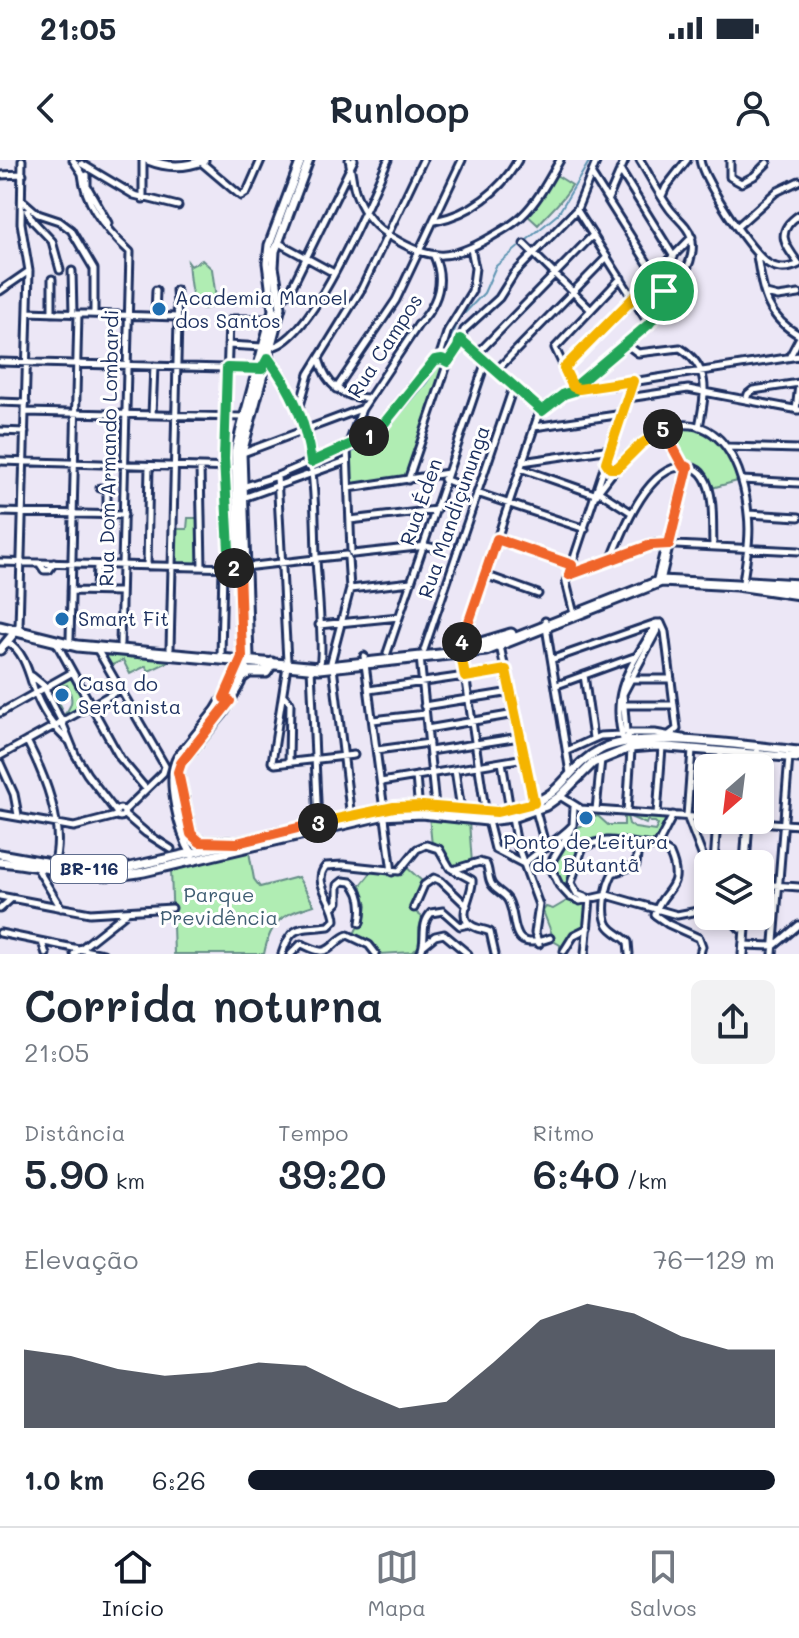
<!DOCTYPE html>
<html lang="pt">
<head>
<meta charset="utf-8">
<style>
	body { margin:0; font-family:Mali,sans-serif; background:#f2f2f3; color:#1f2937; height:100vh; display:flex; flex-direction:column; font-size:30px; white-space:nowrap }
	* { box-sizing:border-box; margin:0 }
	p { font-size:26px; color:#747a83 }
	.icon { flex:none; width:44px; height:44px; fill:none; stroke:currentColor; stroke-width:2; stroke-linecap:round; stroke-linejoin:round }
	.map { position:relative; height:794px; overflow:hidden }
	.panel { display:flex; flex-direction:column; background:#fff; flex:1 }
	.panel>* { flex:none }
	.needle { width:52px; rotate:208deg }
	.controls { position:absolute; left:694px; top:594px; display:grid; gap:16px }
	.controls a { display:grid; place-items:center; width:80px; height:80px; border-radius:12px; background:#fff; box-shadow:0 4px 12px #0003; font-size:40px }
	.pin { position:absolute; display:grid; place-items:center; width:68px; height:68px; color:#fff; margin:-34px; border:4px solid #fff; border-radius:50%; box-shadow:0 2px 8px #0007 }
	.km { position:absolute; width:40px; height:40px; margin:-20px; border-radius:50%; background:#222; color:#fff; font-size:22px; line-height:40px; text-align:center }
	.round { display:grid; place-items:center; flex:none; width:84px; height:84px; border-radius:12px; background:#f2f2f3 }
	.head { display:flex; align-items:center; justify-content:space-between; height:136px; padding:0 24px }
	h1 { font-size:44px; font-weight:600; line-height:60px }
	.stats { display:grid; grid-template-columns:repeat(3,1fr); gap:12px; height:136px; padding:8px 24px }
	.stats div { display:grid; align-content:center }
	.stats b { font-size:40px; font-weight:600 }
	.stats small { font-size:22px; font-weight:400 }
	.stats p { font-size:22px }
	.chart { height:224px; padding:16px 24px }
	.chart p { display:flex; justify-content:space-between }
	.chart svg { width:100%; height:144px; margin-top:8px; fill:#111827; opacity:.7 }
	ul { padding:0 24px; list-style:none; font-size:26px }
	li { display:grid; grid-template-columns:128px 96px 1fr; align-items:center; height:60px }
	li i { height:20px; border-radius:10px; background:#111827 }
	.status { display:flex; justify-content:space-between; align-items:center; height:56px; padding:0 40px; background:#fff; direction:ltr }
	.status svg { height:22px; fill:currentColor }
	header { display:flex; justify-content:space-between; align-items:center; height:104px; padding:0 24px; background:#fff; font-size:36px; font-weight:600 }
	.menu { display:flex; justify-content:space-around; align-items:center; height:112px; border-top:2px solid #e0e1e3; background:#fff; font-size:22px; color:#747a83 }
	.menu a { display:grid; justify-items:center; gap:4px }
	.menu .active { color:#111827 }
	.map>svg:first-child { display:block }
</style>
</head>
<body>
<div class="status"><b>21:05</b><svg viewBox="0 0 49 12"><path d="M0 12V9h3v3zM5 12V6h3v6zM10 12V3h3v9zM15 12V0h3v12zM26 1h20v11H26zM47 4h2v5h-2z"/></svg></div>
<header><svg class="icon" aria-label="back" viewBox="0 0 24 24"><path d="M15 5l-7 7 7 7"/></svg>Runloop<svg class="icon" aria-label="person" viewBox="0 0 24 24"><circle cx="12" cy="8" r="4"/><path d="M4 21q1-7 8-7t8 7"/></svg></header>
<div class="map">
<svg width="799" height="794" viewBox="0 0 799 794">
	<rect width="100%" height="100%" fill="#ece7f6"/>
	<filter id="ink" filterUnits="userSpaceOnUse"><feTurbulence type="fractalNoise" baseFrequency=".0125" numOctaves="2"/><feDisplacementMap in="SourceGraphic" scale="16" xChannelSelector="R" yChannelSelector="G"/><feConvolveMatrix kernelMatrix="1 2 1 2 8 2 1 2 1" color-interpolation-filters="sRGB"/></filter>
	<g filter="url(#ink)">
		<path fill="#b0edb3" stroke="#668e88" stroke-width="2" d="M556,15L572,25C563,41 550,51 538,65L526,54Z
			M202,100L212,109L216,138L213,146C189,160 190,117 188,102L191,106Z
			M435,200L448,202L408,320L349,328L347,288L375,272Z
			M685,266C723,274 727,287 741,320L708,329L704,315L683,306L663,269Z
			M188,358H199V403H175L176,369H187Z
			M108,493L177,498L149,511L146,506L130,514L123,500L110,506L104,496Z
			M70,515L87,546L64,560L62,557C73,546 74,539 67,525L61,527L55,535L62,548L60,554L62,562L55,566L36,533Z
			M630,654L665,656L664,659H668L654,685C623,679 592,667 573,700C566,712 568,724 575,736C562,731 556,718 553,704L576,667L593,664L594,657L598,656L608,665H624V657L627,656L629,664L635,668L655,671L658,665L655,662H650L648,659L646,664L630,657Z
			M429,656L469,661L472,704L452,709L443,691L432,685Z
			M249,692L254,719L260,727L298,717L314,745C282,755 271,759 264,794H174L171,710Z
			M405,706L422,721L409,747L422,757L419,769V786L413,792L380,794L373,783L354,774L359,764H364L367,745L361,725L374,709L394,712Z
			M570,739L580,742L588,741L586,765L571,774L560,791V785L555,782L543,751L546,747L553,749Z"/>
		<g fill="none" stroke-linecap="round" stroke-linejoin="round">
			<path stroke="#5f95b3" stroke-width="2" d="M444,197L459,159L484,133L496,106L558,54L590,0
				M349,293L374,284L427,222L441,201
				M313,306L344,295
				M280,319L309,308
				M249,330L274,321"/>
			<g stroke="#1b2f5e" stroke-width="11">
				<path id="minor" d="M73,0L83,15
					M143,0V39
					M349,0C352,12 352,25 357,36C364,54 377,69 393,78C432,102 452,100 491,77C501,71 513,65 522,56C538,41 549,19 560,0
					M700,0C703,20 752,95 769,104C779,110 789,109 799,104
					M730,0V17L741,23L754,16L767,3
					M201,2L241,36L247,32L261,0
					M82,4L134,35L178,46
					M620,10L674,97
					M82,14C85,45 108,72 130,92
					M0,15L23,14
					M87,15V26L108,63
					M592,15L669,137
					M662,36L666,27L687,0
					M608,39L625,0
					M23,41L38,54L59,61L71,70L94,109V154
					M577,50L649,164
					M27,51L34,62L52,81L60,110
					M435,61C470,54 501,31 518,0
					M738,66L776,32L799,21
					M279,83L334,113
					M524,84L591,150
					M757,96C763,131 765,156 799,175
					M799,104C785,85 774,72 799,55
					M72,111L73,154
					M0,131L29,111
					M280,134L285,136L289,133L354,0
					M766,134L778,137L799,134
					M28,152L177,157
					M52,153V119
					M155,156L156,130
					M461,180L542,251
					M626,184L638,193L680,188C712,208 705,235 699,267
					M228,185L263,187
					M271,187C313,181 370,39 388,0
					M477,194L593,75
					M790,196L799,179
					M268,198C316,260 314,322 316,397
					M439,198L448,170L472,131L475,108L471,89
					M319,199C326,224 341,238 368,238
					M0,202L261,209
					M564,208L692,77
					M497,210L607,97
					M573,226L555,188L621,118
					M573,227C607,204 705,122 691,77C688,65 675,57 669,48C658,33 650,16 640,0
					M336,229L396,140L462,0
					M572,231C560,234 545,246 538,256L461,487L485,649L495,689L524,704C540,689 558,681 573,665L574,647
					M574,231L799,196
					M628,238L688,229L799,250
					M746,240L748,234L753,230L799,223
					M0,242L26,243
					M299,249L309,214L362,128L423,0
					M796,250L799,225
					M26,252L243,257
					M152,255L154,206
					M534,267L623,254
					M663,269L683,306
					M0,271L25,272
					M728,287L799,289
					M243,293L361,249
					M0,301L235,308
					M522,302L611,289
					M200,307L202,407
					M224,308L229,161L233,159H271
					M226,308L230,408
					M520,308L597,335
					M277,316L287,501
					M444,319L459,325
					M408,320L448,202
					M742,320L799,323
					M243,327L277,316L366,278L382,266L435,200L442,199L448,202L458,187L464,170L499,138L514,114L577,49L597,0
					M100,328L107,330V355
					M349,328L448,313
					M598,331L632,353
					M477,333L585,369
					M597,333C614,311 636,279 664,269C721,248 744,309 748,354C751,377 746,399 743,422
					M243,338L346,301
					M0,352L124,355
					M748,354L799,357
					M350,360L436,350
					M497,379L572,405
					M351,392L347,288L362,249L418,165C437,145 446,122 434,96
					M353,394L426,386L435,388
					M318,398L346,395
					M612,398C623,370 650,300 689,307C695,308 700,310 704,317C715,334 712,365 713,385
					M316,400C317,417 324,494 320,503
					M0,402L236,408L315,399
					M40,404L44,410H49L54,403
					M147,406L149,306
					M570,414L655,384L799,391
					M485,415L538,434
					M661,421L688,307
					M656,423L666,382
					M350,429L411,422
					M71,431L121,432
					M96,431L97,405
					M573,450L566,422L633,221
					M545,461L570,613
					M661,463L665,472L677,569L669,575
					M319,465L399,457
					M19,467L29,111L21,63L22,0
					M70,479L78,154
					M7,482C23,489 29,513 34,529C40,547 54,570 69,581
					M56,482L120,598L146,629
					M120,484L130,92
					M500,486L534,643
					M97,489L165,606L163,613L124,651
					M170,489L178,160L176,130
					M424,490L514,225
					M387,493L486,201
					M221,495L223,408
					M364,496L392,712
					M420,497L435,646
					M553,499L656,463
					M331,502L350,429L348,398
					M287,506L272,602L275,604L354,595
					M333,507L350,650
					M311,508L318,663
					M584,515L593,578
					M32,516L43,525L62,562L75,594L87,614L116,652
					M630,519H671
					M557,525L637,496
					M369,530L506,510
					M283,535L290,543L289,602
					M623,545H674
					M424,546L511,532
					M0,553L71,513
					M373,560L425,554
					M427,569L515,554
					M626,572L623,534L661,463
					M630,573H655L683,578
					M27,581C44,614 66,667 54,704
					M624,583C608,530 632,506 657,463H661
					M377,590L429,583
					M692,590L687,656L708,710
					M430,591L520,577
					M567,591L600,576L621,575
					M0,596L119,530
					M502,602L510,650
					M0,603L14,634L18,655
					M720,608L721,592
					M455,610L460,643
					M416,616L418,640
					M381,622L525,598
					M560,636L581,649L708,658
					M116 653a4 4 0 1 1 8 0a4 4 0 1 1-8 0Z
					M596,650L601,599
					M536,651L546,688
					M627,652L631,590L626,578L631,573
					M0,654L74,667L116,656
					M124,654L146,673L171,689
					M657,654L662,587
					M512,658L517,685L539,745L535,773L539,784
					M732,660L799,665
					M571,669L553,699L551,708L559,725L570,737L580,741L607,735L677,755L708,749
					M657,686L670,694C686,731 661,728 655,755L668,764L699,778L702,786L700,794
					M714,704L717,660
					M37,708L61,748
					M453,710L479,702L486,704C489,710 488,717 491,723C494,730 504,733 508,740C519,760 506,794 550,778
					M760,724L799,727
					M0,736L90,753L172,748
					M333,747L338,742V725L343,721L351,722C363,733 363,748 360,763
					M414,748L424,725L434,718L441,721L467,746
					M0,749L11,739
					M728,756L740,769
					M0,773L103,794
					M42,782L46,794
					M424,785L435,776L444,774L468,794
					M743,785L774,786L799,765
					M564,791L574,775L588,768
					M74,794L126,753
					M282,794C292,762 301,770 329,766L335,760C335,741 311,723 326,706L343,705L399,711L417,689L426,685L439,689L450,708L472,720C474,733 456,756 471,765C476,769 484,769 490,772L495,794
					M291,794L301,784C307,786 314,790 320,791C331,793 337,778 348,775L369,785L376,794
					M420,794C428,780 419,766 431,753L443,751L460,766L469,764
					M585,794L590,739L577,734L571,723L582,689C605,673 632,686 657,686L673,655
					M629,794L628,782C623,776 612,772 608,765C601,752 606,725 613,713L636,705L638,686
					M773,794L789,597"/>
			</g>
			<g stroke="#1b2f5e" stroke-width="13">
				<path id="major" d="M148,0C168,8 185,8 204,0
					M0,490L19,467
					M735,595L747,601L751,608
					M757,608V593
					M230,682H203L192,677L178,612L181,603L223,553L240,523L249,497L242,293L281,147L274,107L275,91L309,0
					M0,694L78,708L130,707L389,648C406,646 422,645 438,647C461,649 487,656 511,650C526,646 543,641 555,630C570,616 580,600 600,590C641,568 750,587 799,591
					M192,694C180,673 165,618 178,597L216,550L231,525L242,497L235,292L273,150L267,103L269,85L301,0
					M0,702C52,706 90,723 144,712L381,656L421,654L487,661L512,658L546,646L560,636L593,603L630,588L656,586L799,598
					M745,704L748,660
					M743,794L746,756"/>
			</g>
			<g stroke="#1b2f5e" stroke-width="15">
				<path id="highway" d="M750,422L799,425
					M0,467L77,486L319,508L486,490L661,421L737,425L799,434
					M471,486L511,474
					M242,517L249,512H266L272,503"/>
			</g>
			<use href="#minor" stroke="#fff" stroke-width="5"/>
			<use href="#major" stroke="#fff" stroke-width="7"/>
			<use href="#highway" stroke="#fff" stroke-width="9"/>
		</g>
	</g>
	<g fill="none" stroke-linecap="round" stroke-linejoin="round" filter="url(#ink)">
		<g stroke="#fff" stroke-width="16">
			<path id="split-1" d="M369,276L382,266L435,200L442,199L448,202L458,187L460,179L542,251L564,234L574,231L578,224L649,164L669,137L664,131"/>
		</g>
		<g stroke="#fff" stroke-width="16">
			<path id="split-2" d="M234,408H230L224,299L227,208L262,209L268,198C293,231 306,262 311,302L369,276"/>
		</g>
		<g stroke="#fff" stroke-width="16">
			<path id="split-3" d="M234,408H239L242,497L224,538L230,541L181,603L178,612L191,674L200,682L237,683L318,663"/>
		</g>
		<g stroke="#fff" stroke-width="16">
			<path id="split-4" d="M318,663L394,647L423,646L497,652L534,643L506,510L465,517L461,493L462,482"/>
		</g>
		<g stroke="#fff" stroke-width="16">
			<path id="split-5" d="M462,482L497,379L572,405L569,415L651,385L669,384L688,307L683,306L663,269"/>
		</g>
		<g stroke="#fff" stroke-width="16">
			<path id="split-6" d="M663,269L640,285L617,308H610L606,302L633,221L579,229L573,227L564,208L655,116L664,131"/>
		</g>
		<use href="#split-1" stroke="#22a559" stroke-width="10"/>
		<use href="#split-2" stroke="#22a559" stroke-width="10"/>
		<use href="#split-3" stroke="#f0652b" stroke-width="10"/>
		<use href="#split-4" stroke="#f5b400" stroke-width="10"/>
		<use href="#split-5" stroke="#f0652b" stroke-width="10"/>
		<use href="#split-6" stroke="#f5b400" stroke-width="10"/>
	</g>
	<g fill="#1f6fb2" stroke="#fff" stroke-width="3">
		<circle cx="159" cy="149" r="8"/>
		<circle cx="62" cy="459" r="8"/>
		<circle cx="62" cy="535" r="8"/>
		<circle cx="586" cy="658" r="8"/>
	</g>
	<g text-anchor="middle" stroke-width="6" stroke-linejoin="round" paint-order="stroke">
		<rect fill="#fff" stroke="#5f6d8e" stroke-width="2" x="51" y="695" width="76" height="28" rx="6"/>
		<g font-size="18" font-weight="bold" fill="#1b2f5e">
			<text x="89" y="715">BR-116</text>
		</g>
		<g font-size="20" fill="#1b2f5e" stroke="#fff" text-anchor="start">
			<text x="175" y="145">Academia Manoel<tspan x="175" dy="23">dos Santos</tspan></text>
			<text x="78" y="466">Smart Fit</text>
			<text x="78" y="531">Casa do<tspan x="78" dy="23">Sertanista</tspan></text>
			<text x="586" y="689" text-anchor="middle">Ponto de Leitura<tspan x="586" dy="23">do Butantã</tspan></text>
		</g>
		<g font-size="20" fill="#1b2f5e" stroke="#fff">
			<text transform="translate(385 186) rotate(-57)" y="7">Rua Campos</text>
			<text transform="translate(109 288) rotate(-89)" y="7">Rua Dom Armando Lombardi</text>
			<text transform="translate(421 342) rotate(-71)" y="7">Rua Éden</text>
			<text transform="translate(454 352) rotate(-71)" y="7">Rua Mandiçununga</text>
		</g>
		<g font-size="20" fill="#405e73" stroke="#fff">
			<text x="219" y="742">Parque<tspan x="219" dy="23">Previdência</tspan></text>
		</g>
	</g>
</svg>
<div class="controls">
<a><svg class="needle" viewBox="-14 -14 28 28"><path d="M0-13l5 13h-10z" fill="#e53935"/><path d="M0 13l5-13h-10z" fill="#747a83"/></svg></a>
<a><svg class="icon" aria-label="layers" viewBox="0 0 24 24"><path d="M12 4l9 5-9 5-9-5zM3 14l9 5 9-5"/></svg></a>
</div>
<div class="pin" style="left:664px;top:131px;background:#1e9e55"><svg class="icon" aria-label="arrive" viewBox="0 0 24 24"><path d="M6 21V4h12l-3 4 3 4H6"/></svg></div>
<b class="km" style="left:369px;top:276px">1</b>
<b class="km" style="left:234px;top:408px">2</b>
<b class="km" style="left:318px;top:663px">3</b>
<b class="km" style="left:462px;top:482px">4</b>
<b class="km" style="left:663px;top:269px">5</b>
</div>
<section class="panel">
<div class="head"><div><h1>Corrida noturna</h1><p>21:05</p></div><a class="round"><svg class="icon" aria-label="share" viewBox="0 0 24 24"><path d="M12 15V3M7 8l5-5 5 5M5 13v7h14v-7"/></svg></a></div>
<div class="stats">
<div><p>Distância</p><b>5.90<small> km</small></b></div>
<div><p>Tempo</p><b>39:20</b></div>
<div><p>Ritmo</p><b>6:40<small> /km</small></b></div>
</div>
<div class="chart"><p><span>Elevação</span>76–129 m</p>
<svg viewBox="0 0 160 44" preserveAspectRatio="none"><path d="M0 44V20L10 22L20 26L30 28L40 27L50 24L60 25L70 32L80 38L90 36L100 24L110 11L120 6L130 9L140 16L150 20L160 20V44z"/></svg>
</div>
<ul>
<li><b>1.0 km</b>6:26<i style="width:100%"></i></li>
</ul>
</section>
<nav class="menu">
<a class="active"><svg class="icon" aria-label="home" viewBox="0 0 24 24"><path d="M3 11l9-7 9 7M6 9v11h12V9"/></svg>Início</a>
<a><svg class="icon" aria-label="map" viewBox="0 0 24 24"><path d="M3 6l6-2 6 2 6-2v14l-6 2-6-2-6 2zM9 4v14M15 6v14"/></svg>Mapa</a>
<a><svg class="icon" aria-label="saved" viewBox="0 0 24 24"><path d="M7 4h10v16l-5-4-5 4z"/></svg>Salvos</a>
</nav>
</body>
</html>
